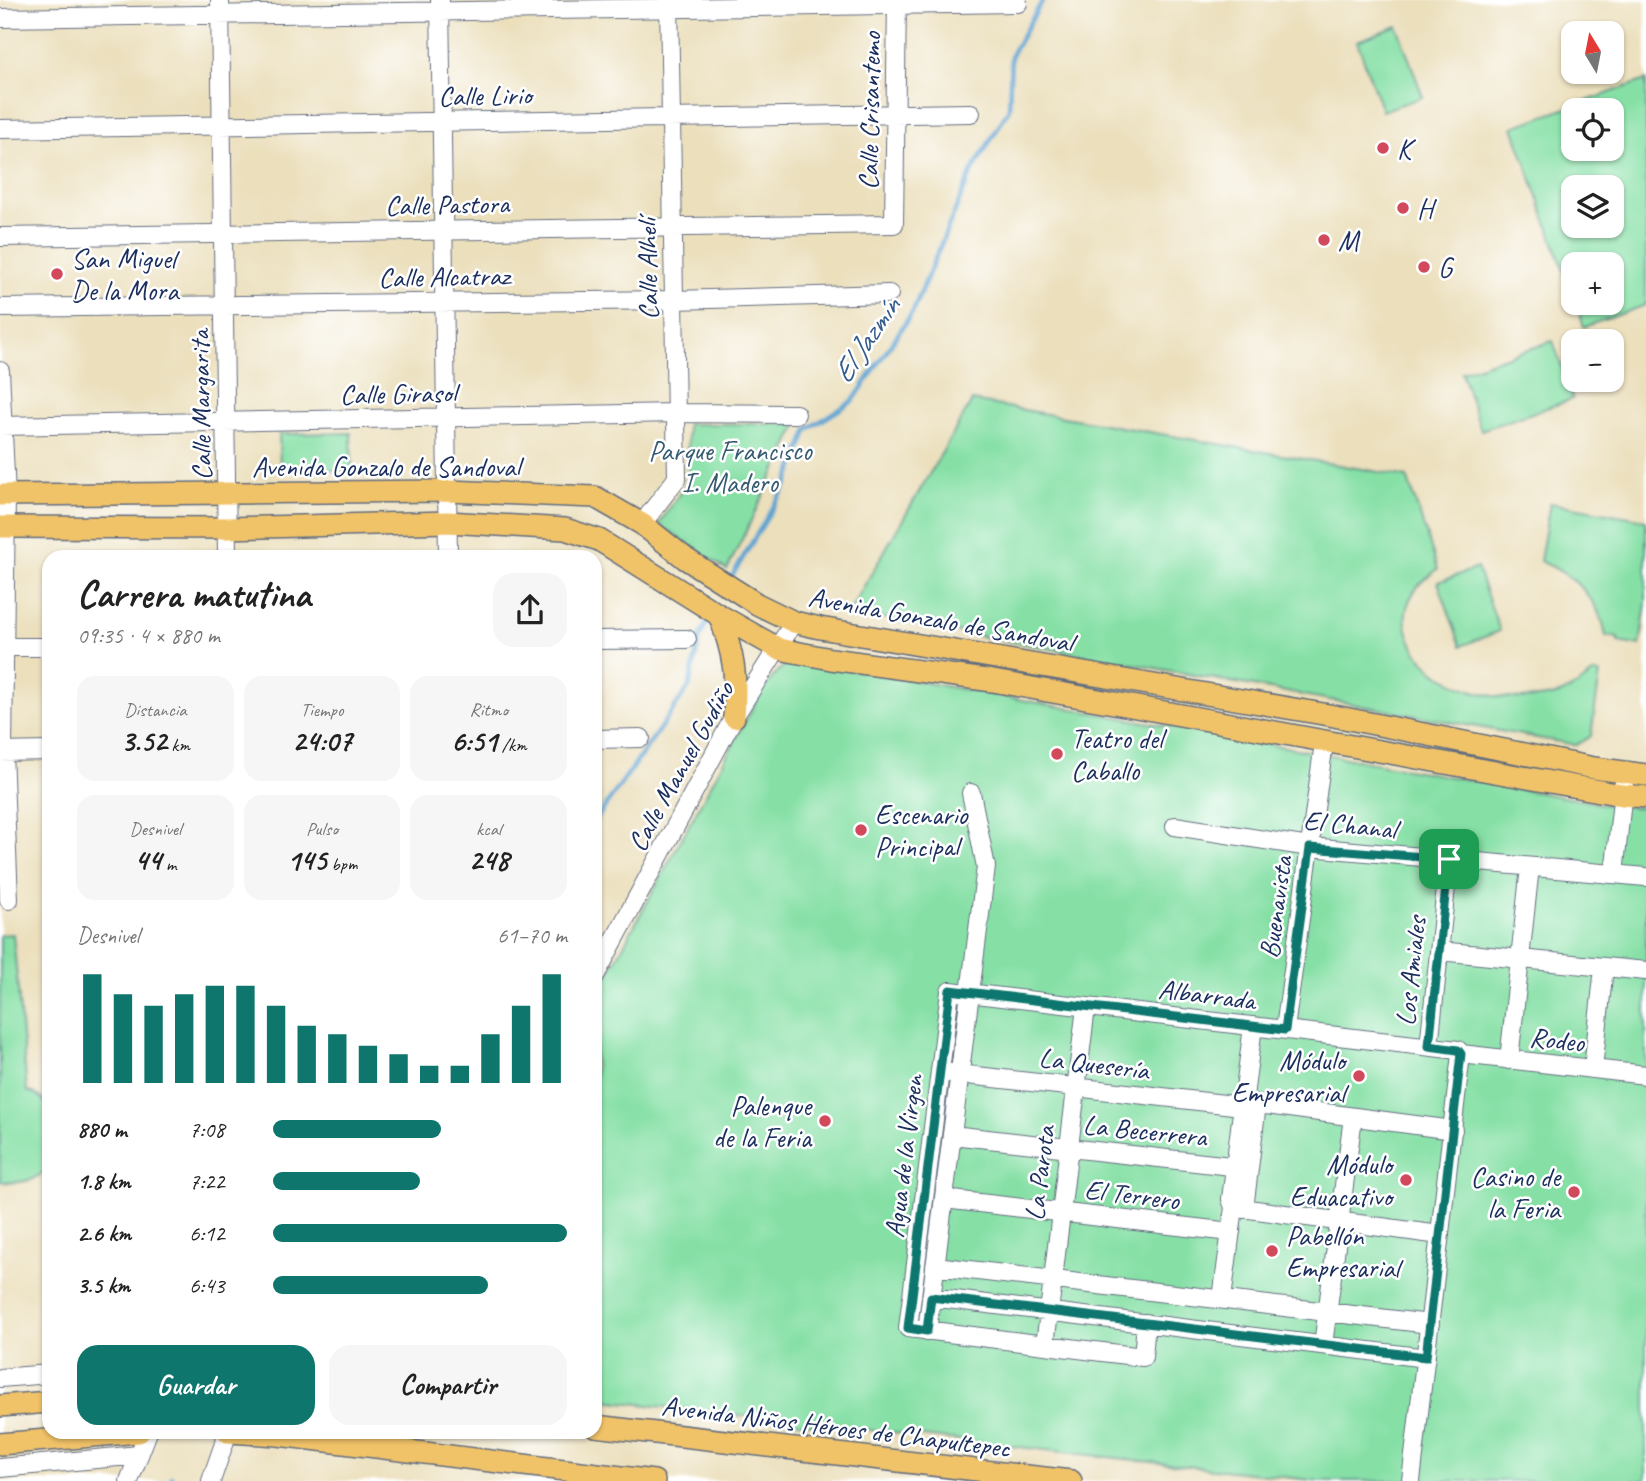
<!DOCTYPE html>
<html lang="es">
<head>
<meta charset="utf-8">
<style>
	body { margin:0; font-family:Caveat,sans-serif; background:#f6f6f6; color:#222; height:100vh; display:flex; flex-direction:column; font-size:26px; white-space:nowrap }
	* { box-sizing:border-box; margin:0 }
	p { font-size:23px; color:#767676 }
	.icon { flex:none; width:38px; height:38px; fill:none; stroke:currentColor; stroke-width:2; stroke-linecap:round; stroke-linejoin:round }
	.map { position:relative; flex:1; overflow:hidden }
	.side { position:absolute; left:42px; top:550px; width:560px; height:889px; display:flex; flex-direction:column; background:#fff; border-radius:21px; box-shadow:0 2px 5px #0004 }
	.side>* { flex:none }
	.needle { width:46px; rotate:350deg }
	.controls { position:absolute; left:1561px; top:21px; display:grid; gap:14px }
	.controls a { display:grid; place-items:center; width:63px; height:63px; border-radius:14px; background:#fff; box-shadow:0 2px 5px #0004; font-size:35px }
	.pin { position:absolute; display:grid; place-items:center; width:60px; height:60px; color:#fff; margin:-30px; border-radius:14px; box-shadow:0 4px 10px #0006 }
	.round { display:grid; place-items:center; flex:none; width:74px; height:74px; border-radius:21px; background:#f6f6f6 }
	.headline { display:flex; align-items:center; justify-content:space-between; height:119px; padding:0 35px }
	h1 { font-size:38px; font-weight:800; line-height:52px }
	.figures { display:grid; grid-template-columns:repeat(3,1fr); gap:10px; height:119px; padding:7px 35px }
	.figures div { display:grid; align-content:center; border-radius:18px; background:#f6f6f6; text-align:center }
	.figures b { font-size:30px; font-weight:800 }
	.figures small { font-size:19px; font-weight:400 }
	.figures p { font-size:19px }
	.chart { height:196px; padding:14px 35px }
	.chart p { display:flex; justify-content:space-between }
	.chart svg { width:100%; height:126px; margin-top:7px; stroke:#0f766e; stroke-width:6 }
	.button { display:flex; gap:14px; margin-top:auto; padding:14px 35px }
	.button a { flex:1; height:80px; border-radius:21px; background:#0f766e; color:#fff; font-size:28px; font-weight:800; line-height:80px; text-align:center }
	.button a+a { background:#f6f6f6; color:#222 }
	ul { padding:0 35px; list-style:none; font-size:23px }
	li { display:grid; grid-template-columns:112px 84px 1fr; align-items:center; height:52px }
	li i { height:18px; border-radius:9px; background:#0f766e }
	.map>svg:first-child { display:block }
</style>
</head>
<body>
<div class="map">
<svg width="1646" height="1481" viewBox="0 0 1646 1481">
	<rect width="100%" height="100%" fill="#fff"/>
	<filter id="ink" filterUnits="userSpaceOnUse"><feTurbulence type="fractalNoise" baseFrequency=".0143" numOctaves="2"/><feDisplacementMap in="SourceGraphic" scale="14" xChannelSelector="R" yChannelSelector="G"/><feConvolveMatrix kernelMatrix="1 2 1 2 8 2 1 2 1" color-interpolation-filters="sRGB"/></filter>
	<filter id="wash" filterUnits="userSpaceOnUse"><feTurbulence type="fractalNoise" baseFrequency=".00686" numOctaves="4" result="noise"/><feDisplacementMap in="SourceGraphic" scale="28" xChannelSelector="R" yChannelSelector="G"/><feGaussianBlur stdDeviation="1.57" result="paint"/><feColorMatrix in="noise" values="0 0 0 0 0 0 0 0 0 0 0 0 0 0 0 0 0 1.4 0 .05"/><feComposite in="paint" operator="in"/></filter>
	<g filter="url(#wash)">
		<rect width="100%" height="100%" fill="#ebdfbc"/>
		<path fill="#86e0a6" stroke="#508882" stroke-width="2" fill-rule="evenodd" d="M1397,26L1423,97L1382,111L1357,41Z
			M1646,80V305L1584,327L1576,303H1612V264H1573V296L1513,127ZM1573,110H1612V149H1573ZM1573,187H1612V226H1573Z
			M1553,341L1573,399L1481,430L1461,372Z
			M972,401L1407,477L1438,569C1431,574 1423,580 1418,586C1404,605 1402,621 1411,641C1432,689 1504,706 1552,696C1568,693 1581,683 1594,673L1600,674L1591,736L1576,745L849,612Z
			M687,424H798L727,570L659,524L688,481Z
			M351,433L352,470H280L279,434Z
			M1550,503L1646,520V603L1640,646L1618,642V638L1606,636C1599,599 1574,575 1540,561Z
			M1477,568L1500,631L1461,646L1438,582Z
			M794,659L1613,806L1646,808V1481H1319L595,1399V998L762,691L778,671Z
			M13,934L27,1091L35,1094L49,1105V1167C36,1181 18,1185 0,1181V935Z"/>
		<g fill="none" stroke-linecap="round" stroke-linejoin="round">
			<path stroke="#5ca3d2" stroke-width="4.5" d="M729,581L787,484L808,429L853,401L912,313L971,173L1009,109L1011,55L1043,0
				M595,821L689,687L700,637L710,616
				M171,1481L172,1477"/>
		</g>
	</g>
	<g filter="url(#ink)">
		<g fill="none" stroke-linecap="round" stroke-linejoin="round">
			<g stroke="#646d7f" stroke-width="20">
				<path id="minor" d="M220,0L227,556
					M440,0L448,556
					M0,18L1018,3
					M0,129L971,113
					M0,237L894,224L897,0
					M0,308L674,300L889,294
					M0,371L6,495L3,752L9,900
					M0,426L676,413L796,414
					M642,524L677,478L669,0
					M595,640L687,639
					M0,647H49
					M595,739L641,738
					M0,752L49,751
					M1175,826L1310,847L1646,877
					M1614,874L1625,773
					M1439,951L1646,971
					M595,976L734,717L794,622
					M1285,1029L1323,750
					M1429,1046L1449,859
					M1461,1054L1646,1075
					M1509,1060L1530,867
					M1593,1069L1604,967
					M950,1073L1242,1106
					M1243,1102L1453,1130
					M952,1135L1249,1168
					M944,1199L1231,1232
					M1234,1207L1440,1235
					M1244,1209L1257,1104
					M935,1266L1430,1324
					M931,1297L1426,1358
					M1222,1299L1234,1207L1231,1199L1253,1026
					M1146,1323L1143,1357L908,1328L950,991L1458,1050L1461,1054L1411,1481
					M927,1331L986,867L971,793
					M1045,1345L1086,1007
					M1323,1345L1353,1117
					M0,1378L49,1374
					M0,1468L139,1455
					M129,1481L148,1432
					M211,1481L228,1432"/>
			</g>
			<g stroke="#646d7f" stroke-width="24">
				<path id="major" d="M0,495L447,491L595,497L642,524L686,559L757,604L794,622L820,628L1329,715L1594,768L1646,775
					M0,527L227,528L448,522L565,529L599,540L719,615L779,649L831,659L993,681L1622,795L1646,797
					M719,615C734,654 737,676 734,717
					M0,1406L49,1402
					M595,1426L1071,1481
					M228,1432L278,1435L654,1481
					M0,1444L139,1432"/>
			</g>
			<use href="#minor" stroke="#fff" stroke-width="18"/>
			<use href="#major" stroke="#f1c369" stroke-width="21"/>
		</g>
	</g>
	<g fill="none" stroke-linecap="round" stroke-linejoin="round" filter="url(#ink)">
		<g stroke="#fff" stroke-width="14">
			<path id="route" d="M1310,848L1449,859L1429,1046L1458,1050L1461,1054L1426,1357L931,1297L927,1331L908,1328L950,990L1285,1030Z"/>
		</g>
		<use href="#route" stroke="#0f766e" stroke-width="9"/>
	</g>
	<g fill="#d1495b" stroke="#fff" stroke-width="2.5">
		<circle cx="1383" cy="148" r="7"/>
		<circle cx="1403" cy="208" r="7"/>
		<circle cx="1324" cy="240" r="7"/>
		<circle cx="1424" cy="267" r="7"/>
		<circle cx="57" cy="274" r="7"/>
		<circle cx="1057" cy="754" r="7"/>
		<circle cx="861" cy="830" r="7"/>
		<circle cx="1359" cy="1076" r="7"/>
		<circle cx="825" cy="1121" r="7"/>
		<circle cx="1406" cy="1180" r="7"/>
		<circle cx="1574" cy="1192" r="7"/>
		<circle cx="1272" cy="1251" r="7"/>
	</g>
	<g text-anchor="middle" stroke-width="5" stroke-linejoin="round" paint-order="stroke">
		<g font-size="28" fill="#1b2f5e" stroke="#fff">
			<text transform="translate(485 95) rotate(-1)" y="10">Calle Lirio</text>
			<text transform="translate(869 111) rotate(-89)" y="10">Calle Crisantemo</text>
			<text transform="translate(447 204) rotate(-1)" y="10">Calle Pastora</text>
			<text transform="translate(647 269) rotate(-91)" y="10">Calle Alhelí</text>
			<text transform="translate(444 276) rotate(-1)" y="10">Calle Alcatraz</text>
			<text transform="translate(398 393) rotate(-1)" y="10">Calle Girasol</text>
			<text transform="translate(200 405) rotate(-91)" y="10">Calle Margarita</text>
			<text x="386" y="476">Avenida Gonzalo de Sandoval</text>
			<text transform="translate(941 619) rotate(10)" y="10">Avenida Gonzalo de Sandoval</text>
			<text transform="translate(680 766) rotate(-61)" y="10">Calle Manuel Gudiño</text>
			<text transform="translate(1350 824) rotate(6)" y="10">El Chanal</text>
			<text transform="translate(1275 907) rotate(-82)" y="10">Buenavista</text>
			<text transform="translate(1410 971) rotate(-84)" y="10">Los Amiales</text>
			<text transform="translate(1207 994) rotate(7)" y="10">Albarrada</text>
			<text transform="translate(1557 1039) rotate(6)" y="10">Rodeo</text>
			<text transform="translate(1094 1063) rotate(7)" y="10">La Quesería</text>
			<text transform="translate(1145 1130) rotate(6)" y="10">La Becerrera</text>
			<text transform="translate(903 1156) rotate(-83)" y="10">Agua de la Virgen</text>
			<text transform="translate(1039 1173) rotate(-83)" y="10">La Parota</text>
			<text transform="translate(1132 1194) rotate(7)" y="10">El Terrero</text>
			<text transform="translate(836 1426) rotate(7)" y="10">Avenida Niños Héroes de Chapultepec</text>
		</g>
		<g font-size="28" fill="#1b2f5e" stroke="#fff" text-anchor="start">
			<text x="1397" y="158">K</text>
			<text x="1417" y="218">H</text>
			<text x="1338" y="250">M</text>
			<text x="71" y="268">San Miguel<tspan x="71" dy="32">De la Mora</tspan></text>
			<text x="1438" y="277">G</text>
			<text x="1071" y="748">Teatro del<tspan x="1071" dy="32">Caballo</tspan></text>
			<text x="875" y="824">Escenario<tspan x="875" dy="32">Principal</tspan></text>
			<text x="1345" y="1070" text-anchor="end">Módulo<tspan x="1345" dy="32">Empresarial</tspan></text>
			<text x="811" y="1115" text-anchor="end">Palenque<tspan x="811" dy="32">de la Feria</tspan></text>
			<text x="1392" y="1174" text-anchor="end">Módulo<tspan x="1392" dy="32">Eduacativo</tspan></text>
			<text x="1560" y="1186" text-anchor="end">Casino de<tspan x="1560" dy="32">la Feria</tspan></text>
			<text x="1286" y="1245">Pabellón<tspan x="1286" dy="32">Empresarial</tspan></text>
		</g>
		<g font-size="28" fill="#365b70" stroke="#fff">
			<text x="730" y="460">Parque Francisco<tspan x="730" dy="32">I. Madero</tspan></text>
		</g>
		<g font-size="30" font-style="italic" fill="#355d8c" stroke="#fff">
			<text transform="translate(866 340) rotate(-56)" y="10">El Jazmín</text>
		</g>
	</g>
</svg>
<div class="controls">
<a><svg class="needle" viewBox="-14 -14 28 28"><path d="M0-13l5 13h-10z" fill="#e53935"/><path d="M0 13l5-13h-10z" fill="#767676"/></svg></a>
<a><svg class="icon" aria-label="locate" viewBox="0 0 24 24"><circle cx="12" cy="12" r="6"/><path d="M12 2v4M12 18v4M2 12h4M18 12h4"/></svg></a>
<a><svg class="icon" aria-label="layers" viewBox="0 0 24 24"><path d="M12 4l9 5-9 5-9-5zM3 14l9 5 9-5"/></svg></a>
<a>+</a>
<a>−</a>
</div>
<div class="pin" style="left:1449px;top:859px;background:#1e9e55"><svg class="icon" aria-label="arrive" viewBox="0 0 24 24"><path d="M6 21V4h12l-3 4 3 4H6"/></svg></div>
<section class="side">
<div class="headline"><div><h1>Carrera matutina</h1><p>09:35 · 4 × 880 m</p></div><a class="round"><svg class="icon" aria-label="share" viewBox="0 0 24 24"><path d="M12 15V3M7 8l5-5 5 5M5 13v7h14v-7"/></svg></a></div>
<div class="figures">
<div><p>Distancia</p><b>3.52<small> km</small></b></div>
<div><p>Tiempo</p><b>24:07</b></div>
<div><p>Ritmo</p><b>6:51<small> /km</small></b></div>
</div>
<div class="figures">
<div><p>Desnivel</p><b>44<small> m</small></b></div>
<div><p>Pulso</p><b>145<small> bpm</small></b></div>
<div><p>kcal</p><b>248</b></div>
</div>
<div class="chart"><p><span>Desnivel</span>61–70 m</p>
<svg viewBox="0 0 160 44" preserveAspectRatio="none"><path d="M5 44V6M15 44V13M25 44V17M35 44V13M45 44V10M55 44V10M65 44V17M75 44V24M85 44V27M95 44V31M105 44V34M115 44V38M125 44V38M135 44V27M145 44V17M155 44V6"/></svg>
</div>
<ul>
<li><b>880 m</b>7:08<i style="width:57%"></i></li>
<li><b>1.8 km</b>7:22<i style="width:50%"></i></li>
<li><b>2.6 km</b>6:12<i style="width:100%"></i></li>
<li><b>3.5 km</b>6:43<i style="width:73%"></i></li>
</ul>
<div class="button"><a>Guardar</a><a>Compartir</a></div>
</section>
</div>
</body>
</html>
